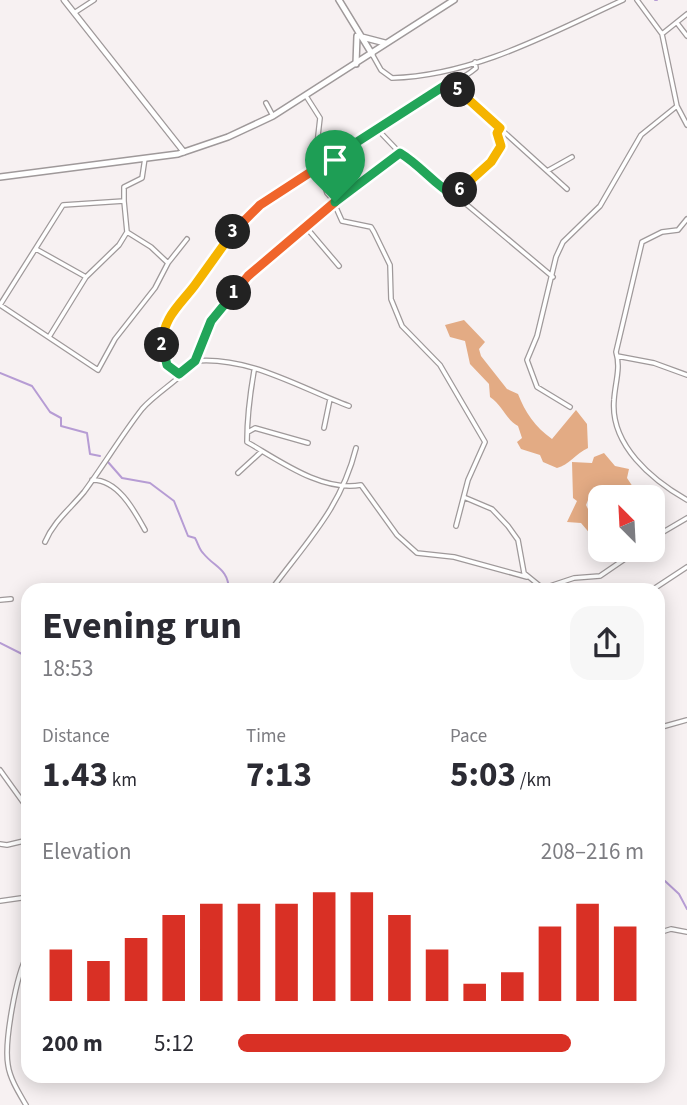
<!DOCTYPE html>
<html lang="en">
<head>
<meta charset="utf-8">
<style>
	body { margin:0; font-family:"Source Sans 3",sans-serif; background:#f7f7f7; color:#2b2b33; height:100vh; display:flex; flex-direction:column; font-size:26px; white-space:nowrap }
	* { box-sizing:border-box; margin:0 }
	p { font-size:23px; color:#7c7c81 }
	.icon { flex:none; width:38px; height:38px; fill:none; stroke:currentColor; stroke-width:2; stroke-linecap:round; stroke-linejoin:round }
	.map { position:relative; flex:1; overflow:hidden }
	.details { position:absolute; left:21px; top:583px; width:644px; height:500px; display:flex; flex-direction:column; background:#fff; border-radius:21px; box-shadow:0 4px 18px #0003 }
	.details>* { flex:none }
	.needle { width:46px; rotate:336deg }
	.tools { position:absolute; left:588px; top:485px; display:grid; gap:14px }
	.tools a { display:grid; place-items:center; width:77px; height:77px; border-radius:14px; background:#fff; box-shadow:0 4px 18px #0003; font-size:35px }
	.pin { position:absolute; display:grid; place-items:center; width:60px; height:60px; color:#fff; margin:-72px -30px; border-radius:50% 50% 50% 0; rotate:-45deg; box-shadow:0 0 7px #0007 }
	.pin .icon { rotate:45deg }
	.km { position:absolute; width:35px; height:35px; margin:-18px; border-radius:50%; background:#222; color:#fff; font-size:19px; line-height:35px; text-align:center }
	.round { display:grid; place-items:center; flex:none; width:74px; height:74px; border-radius:21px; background:#f7f7f7 }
	.overview { display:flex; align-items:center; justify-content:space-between; height:119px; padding:0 21px }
	h1 { font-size:38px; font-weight:700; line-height:52px }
	.metrics { display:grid; grid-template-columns:repeat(3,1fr); gap:10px; height:119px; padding:7px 21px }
	.metrics div { display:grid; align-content:center }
	.metrics b { font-size:35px; font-weight:700 }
	.metrics small { font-size:19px; font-weight:400 }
	.metrics p { font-size:19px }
	.chart { height:196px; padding:14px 21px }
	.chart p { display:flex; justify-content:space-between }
	.chart svg { width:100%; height:126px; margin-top:7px; stroke:#d93025; stroke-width:6 }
	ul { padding:0 21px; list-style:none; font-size:23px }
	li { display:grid; grid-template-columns:112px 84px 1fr; align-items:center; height:52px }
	li i { height:18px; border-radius:9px; background:#d93025 }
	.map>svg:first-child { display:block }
</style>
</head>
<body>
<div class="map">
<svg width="687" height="1105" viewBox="0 0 687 1105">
	<rect width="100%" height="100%" fill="#f7f1f2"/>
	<path fill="#e3ab84" d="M464,320L485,342L479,349L481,356L507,389L518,394C525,412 535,427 552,439L576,410L587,424L588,448C575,454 569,465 557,468L543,462L540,455L521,449L517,442L522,438L518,426C507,421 503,406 490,397L489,384L470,364L465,341L450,337L445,325Z
		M604,453L615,466L629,469L627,478L637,493L644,497L604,496L588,500L586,505L592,517L600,523V550H621L601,558L593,557L590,549L592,536L581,523L567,522L577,501L573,498L572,462L592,463L594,457Z"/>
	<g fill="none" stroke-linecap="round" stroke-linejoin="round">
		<path stroke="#b69cd4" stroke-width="2" d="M655,0H657
			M0,373L32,386L50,412L61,418V426L87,433L90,454L100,456
			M108,462L122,478L150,483L174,501L188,536L195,538C198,543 199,549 203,553C215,568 228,568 229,590L241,584L266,585L269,589
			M0,643L28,657
			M658,881H665L679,894L687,909"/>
		<g stroke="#9f999a" stroke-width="6">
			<path id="minor" d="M637,0L662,34L677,106L687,125
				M74,13L94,0
				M677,23L687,36
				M662,34L687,14
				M372,54L381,70L392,78C473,76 551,33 623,0
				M452,85L567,189
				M306,96L320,118L316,153L319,169L327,193L335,202
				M266,103L273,116
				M379,131L400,153L429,173L553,277
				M145,158L142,178L124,187V201L63,205L0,305L98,370L115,339L155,288L168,263L187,239
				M547,171L572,157
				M453,195L499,152L500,128
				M334,203L342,221L371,227L374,232L390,265L391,299L402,326L440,365L485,442L468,480L456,526
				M687,219L678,230L662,232L642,242L616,352C621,368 615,383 614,400C610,445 652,480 687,500
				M305,226L339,266
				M127,232L151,247L168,263
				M36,249L86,277
				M49,337L86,277L119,245L127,232L124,201
				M617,356L654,363L687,375
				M195,361C249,356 300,388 349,406
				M254,371C250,394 247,417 247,442C280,461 322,492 361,485L397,535L417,553L454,557L527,577
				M179,374L164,358C158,319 176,311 196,284C216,256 233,227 260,205C278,190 300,181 319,169C355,145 390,122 426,98C442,86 460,82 476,68L475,62
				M570,407L537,387L527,360L537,336L556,257L563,242L600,206L641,135L677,106
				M324,428L330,399
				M248,432L255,428L308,443
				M238,473L262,451
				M92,480C118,479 135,512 145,530
				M466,498L492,509L508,526L518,540L524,573L545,590
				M653,538L687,518
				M45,542C54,521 70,509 84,492C104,465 121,436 142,409C157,392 180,380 194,362C204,350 206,325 218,309C258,258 345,189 400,153
				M544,588L574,578L600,576L638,550
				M271,590C307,541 341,508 356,448
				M652,590L687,567
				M0,600L11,599
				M658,728L687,720
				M0,770L28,809
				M0,844L7,845L28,840
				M0,901L28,897
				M658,933L671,929L687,932
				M26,1105C19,1093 10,1079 8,1065C4,1043 16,974 28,954"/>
		</g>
		<g stroke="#9f999a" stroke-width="7">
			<path id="tertiary" d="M64,0L184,152"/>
		</g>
		<g stroke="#9f999a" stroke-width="8">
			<path id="secondary" d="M339,0L372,54
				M362,37L385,43
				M356,64L357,36"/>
		</g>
		<g stroke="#9f999a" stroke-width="8">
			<path id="primary" d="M0,177L178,154L228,137L273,116L454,0"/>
		</g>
		<use href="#minor" stroke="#fff" stroke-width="3.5"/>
		<use href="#tertiary" stroke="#fff" stroke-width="4.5"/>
		<use href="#secondary" stroke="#fff" stroke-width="5"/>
		<use href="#primary" stroke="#fff" stroke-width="5"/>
	</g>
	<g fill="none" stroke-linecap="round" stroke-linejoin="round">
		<g stroke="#fff" stroke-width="14">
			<path id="split-1" d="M234,293L248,276L335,202"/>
		</g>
		<g stroke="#fff" stroke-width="14">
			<path id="split-2" d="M162,345L167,365L179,374L195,361L211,321L234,293"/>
		</g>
		<g stroke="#fff" stroke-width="14">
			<path id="split-3" d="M162,345C163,317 180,305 195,285C208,267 221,249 233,232"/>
		</g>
		<g stroke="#fff" stroke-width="14">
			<path id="split-4" d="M233,232L260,205L343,151"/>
		</g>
		<g stroke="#fff" stroke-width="14">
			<path id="split-5" d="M343,151L444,86L452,85L458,90"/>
		</g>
		<g stroke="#fff" stroke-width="14">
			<path id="split-6" d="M458,90L500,128L497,133L501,146L491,162L460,190"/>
		</g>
		<g stroke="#fff" stroke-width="14">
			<path id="split-7" d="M335,202L400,153C420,165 434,184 453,195L460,190"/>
		</g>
		<use href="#split-1" stroke="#f0652b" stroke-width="9"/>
		<use href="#split-2" stroke="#22a559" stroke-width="9"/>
		<use href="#split-3" stroke="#f5b400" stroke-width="9"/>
		<use href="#split-4" stroke="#f0652b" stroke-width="9"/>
		<use href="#split-5" stroke="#22a559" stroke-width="9"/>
		<use href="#split-6" stroke="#f5b400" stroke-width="9"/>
		<use href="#split-7" stroke="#22a559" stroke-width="9"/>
	</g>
</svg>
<div class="tools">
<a><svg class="needle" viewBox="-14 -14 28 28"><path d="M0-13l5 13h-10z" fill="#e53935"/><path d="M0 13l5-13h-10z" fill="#7c7c81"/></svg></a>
</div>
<div class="pin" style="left:335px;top:202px;background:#1e9e55"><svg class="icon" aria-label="arrive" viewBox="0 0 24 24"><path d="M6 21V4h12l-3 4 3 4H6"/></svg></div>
<b class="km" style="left:234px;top:293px">1</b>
<b class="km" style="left:162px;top:345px">2</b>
<b class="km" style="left:233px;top:232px">3</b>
<b class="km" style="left:458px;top:90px">5</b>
<b class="km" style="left:460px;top:190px">6</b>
<section class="details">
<div class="overview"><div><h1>Evening run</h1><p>18:53</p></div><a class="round"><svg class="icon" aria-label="share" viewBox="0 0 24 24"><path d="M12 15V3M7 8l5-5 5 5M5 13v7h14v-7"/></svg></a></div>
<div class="metrics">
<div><p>Distance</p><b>1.43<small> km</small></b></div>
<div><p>Time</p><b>7:13</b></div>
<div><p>Pace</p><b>5:03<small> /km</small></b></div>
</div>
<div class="chart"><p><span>Elevation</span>208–216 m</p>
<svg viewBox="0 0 160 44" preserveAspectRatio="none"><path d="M5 44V26M15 44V30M25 44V22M35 44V14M45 44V10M55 44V10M65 44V10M75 44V6M85 44V6M95 44V14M105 44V26M115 44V38M125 44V34M135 44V18M145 44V10M155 44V18"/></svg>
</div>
<ul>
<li><b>200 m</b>5:12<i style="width:82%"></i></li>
</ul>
</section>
</div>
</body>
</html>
